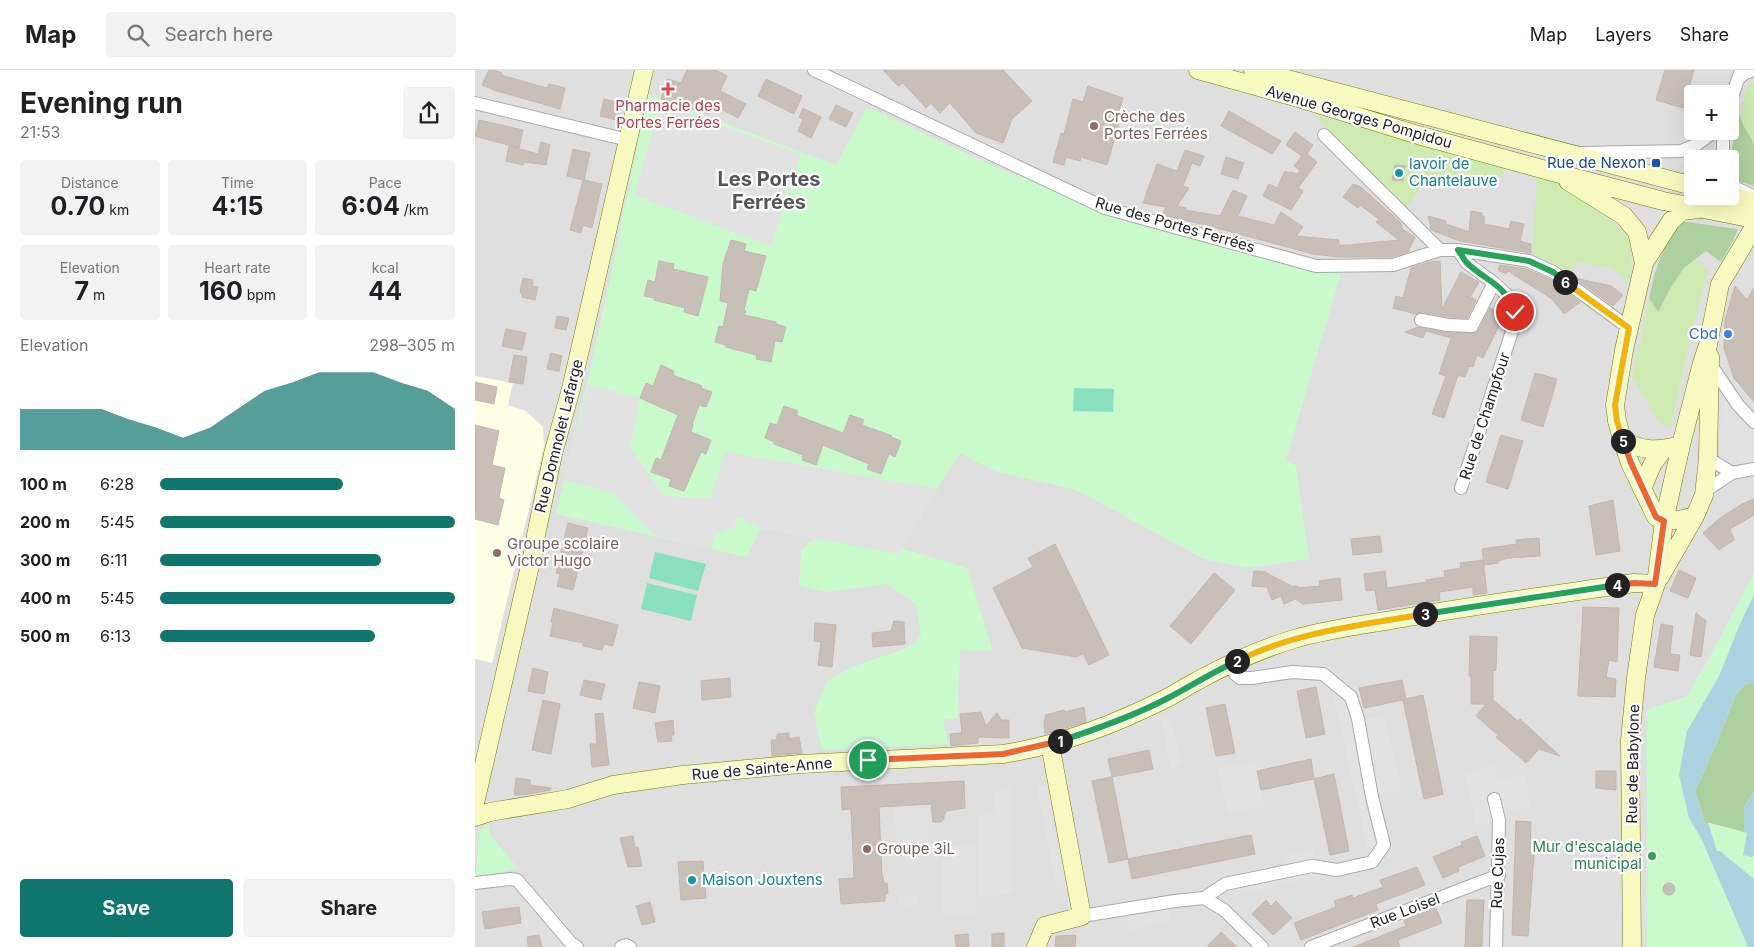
<!DOCTYPE html>
<html lang="en">
<head>
<meta charset="utf-8">
<style>
	body { margin:0; font-family:Inter,sans-serif; background:#f2f2f2; color:#202124; height:100vh; display:flex; flex-direction:column; font-size:19px; white-space:nowrap }
	* { box-sizing:border-box; margin:0 }
	p { font-size:16px; color:#757577 }
	.icon { flex:none; width:28px; height:28px; fill:none; stroke:currentColor; stroke-width:2; stroke-linecap:round; stroke-linejoin:round }
	.map { position:relative; flex:1; overflow:hidden }
	.sheet { display:flex; flex-direction:column; background:#fff; width:475px }
	.sheet>* { flex:none }
	.controls { position:absolute; left:1209px; top:15px; display:grid; gap:10px }
	.controls a { display:grid; place-items:center; width:55px; height:55px; border-radius:5px; background:#fff; box-shadow:0 5px 20px #0002; font-size:25px }
	.pin { position:absolute; display:grid; place-items:center; width:42px; height:42px; color:#fff; margin:-21px; border:2px solid #fff; border-radius:50%; box-shadow:0 1px 5px #0007 }
	.km { position:absolute; width:25px; height:25px; margin:-12px; border-radius:50%; background:#222; color:#fff; font-size:14px; line-height:25px; text-align:center }
	.round { display:grid; place-items:center; flex:none; width:52px; height:52px; border-radius:5px; background:#f2f2f2 }
	.head { display:flex; align-items:center; justify-content:space-between; height:85px; padding:0 20px }
	h1 { font-size:28px; font-weight:700; line-height:38px }
	.stats { display:grid; grid-template-columns:repeat(3,1fr); gap:8px; height:85px; padding:5px 20px }
	.stats div { display:grid; align-content:center; border-radius:5px; background:#f2f2f2; text-align:center }
	.stats b { font-size:25px; font-weight:700 }
	.stats small { font-size:14px; font-weight:400 }
	.stats p { font-size:14px }
	.chart { height:140px; padding:10px 20px }
	.chart p { display:flex; justify-content:space-between }
	.chart svg { width:100%; height:90px; margin-top:5px; fill:#0f766e; opacity:.7 }
	.action { display:flex; gap:10px; margin-top:auto; padding:10px 20px }
	.action a { flex:1; height:58px; border-radius:5px; background:#0f766e; color:#fff; font-size:20px; font-weight:700; line-height:58px; text-align:center }
	.action a+a { background:#f2f2f2; color:#202124 }
	ul { padding:0 20px; list-style:none; font-size:16px }
	li { display:grid; grid-template-columns:80px 60px 1fr; align-items:center; height:38px }
	li i { height:12px; border-radius:6px; background:#0f766e }
	header { display:flex; align-items:center; gap:30px; box-sizing:border-box; height:70px; padding:0 25px; background:#fff; border-bottom:1px solid #e0e0e0 }
	header strong { font-size:24px }
	nav { display:flex; gap:28px; margin-inline-start:auto; font-size:18px }
	.search { width:350px; height:45px; background:#f2f2f2; display:flex; align-items:center; gap:12px; box-sizing:border-box; padding:0 18px; border-radius:5px; color:#757577; font-size:19px }
	main { display:flex; flex:1; min-height:0 }
	.map>svg:first-child { display:block }
</style>
</head>
<body>
<header>
<strong>Map</strong>
<div class="search"><svg class="icon" aria-label="search" viewBox="0 0 24 24"><circle cx="10" cy="10" r="6"/><path d="M15 15l6 6"/></svg>Search here</div>
<nav><a>Map</a><a>Layers</a><a>Share</a></nav>
</header>
<main>
<section class="sheet">
<div class="head"><div><h1>Evening run</h1><p>21:53</p></div><a class="round"><svg class="icon" aria-label="share" viewBox="0 0 24 24"><path d="M12 15V3M7 8l5-5 5 5M5 13v7h14v-7"/></svg></a></div>
<div class="stats">
<div><p>Distance</p><b>0.70<small> km</small></b></div>
<div><p>Time</p><b>4:15</b></div>
<div><p>Pace</p><b>6:04<small> /km</small></b></div>
</div>
<div class="stats">
<div><p>Elevation</p><b>7<small> m</small></b></div>
<div><p>Heart rate</p><b>160<small> bpm</small></b></div>
<div><p>kcal</p><b>44</b></div>
</div>
<div class="chart"><p><span>Elevation</span>298–305 m</p>
<svg viewBox="0 0 160 44" preserveAspectRatio="none"><path d="M0 44V24L10 24L20 24L30 24L40 29L50 33L60 38L70 33L80 24L90 15L100 11L110 6L120 6L130 6L140 11L150 15L160 24V44z"/></svg>
</div>
<ul>
<li><b>100 m</b>6:28<i style="width:62%"></i></li>
<li><b>200 m</b>5:45<i style="width:100%"></i></li>
<li><b>300 m</b>6:11<i style="width:75%"></i></li>
<li><b>400 m</b>5:45<i style="width:100%"></i></li>
<li><b>500 m</b>6:13<i style="width:73%"></i></li>
</ul>
<div class="action"><a>Save</a><a>Share</a></div>
</section>
<div class="map">
<svg width="1279" height="877" viewBox="0 0 1279 877">
	<rect width="100%" height="100%" fill="#f2efe9"/>
	<path fill="#e0dfdf" fill-rule="evenodd" d="M0,0H1279V503L1234,589L1211,627L1172,640V877H0ZM1218,24H1255V61H1218ZM1218,89H1255V126H1218Z"/>
	<path fill="#ffffe5" d="M0,306L38,313L33,335L51,341L68,357L69,376L17,593L0,589Z"/>
	<path fill="#cdebb0" d="M1279,12V73C1259,55 1267,37 1273,14Z
		M839,45L993,84L1034,96L1027,105L1010,113H947L934,136L927,139Z
		M1062,102L1093,116L1141,155L1154,170L1157,197L1153,213L1138,198L1103,192L1094,202L1058,184Z
		M1220,190L1233,199L1215,269L1196,356L1184,353L1157,306L1168,261L1174,228L1183,241C1193,222 1202,203 1220,190Z"/>
	<path fill="#add19e" d="M1265,44C1266,58 1278,66 1279,76C1279,88 1279,103 1279,116L1258,109L1256,82Z
		M1204,151L1263,159L1258,171L1246,192L1231,181L1209,198L1196,217L1183,242L1174,228L1180,203L1196,158Z
		M1279,611V722L1269,737V762L1234,753L1230,754L1220,721L1243,670L1260,626L1268,616Z"/>
	<path fill="#c8facc" d="M172,24L361,95L392,37L525,99L661,153L834,199L866,203L811,390L821,396L834,489L772,498L729,489L601,420L519,401L485,383L426,478L492,498L518,581L485,580L483,648L468,650L473,674L347,680L339,643L352,611L377,597L432,578L446,566L441,534L412,514L351,522L324,516L326,480L339,468L286,458L272,487L81,444C115,304 146,165 172,24Z
		M1279,503V528L1264,556L1244,606L1212,661L1214,748L1226,768L1273,877H1172V639L1211,627L1234,589Z
		M1233,753L1272,763L1268,785L1277,787L1279,786V809L1245,781H1242Z
		M14,754L15,765L43,798L0,810L5,759Z"/>
	<path fill="#88e0be" d="M599,318L639,319L638,342L598,341Z
		M180,482L231,494L223,521L174,508Z
		M172,513L222,525L216,551L166,539Z"/>
	<path fill="#e2e2e2" d="M186,33L326,84L296,176L159,125Z
		M113,315L165,328L155,378L189,426L235,429L251,382L463,419L423,484L285,458L263,447L259,457L240,465L236,479L179,465L138,423L89,410Z
		M1250,327L1262,345L1279,362V395H1253L1245,385L1246,328Z
		M868,623L876,636L879,652L908,645L927,720L895,726L905,773L892,777L859,628Z
		M696,647L707,695L696,698L686,649Z
		M780,691L789,736L754,744L741,699Z
		M1021,695L1023,710L1050,704L1055,737L1031,742L1032,749L1001,756L990,702Z
		M576,713L595,815L581,818L562,716Z
		M536,719L538,823L504,827V745L519,742L518,722Z
		M453,738V780H444V790L432,791L431,781H422L419,739Z
		M501,775V843L467,844V789H477V776Z
		M838,778L844,807L757,825L755,815L811,796L808,785Z
		M443,826L442,835L424,836V827Z
		M693,839L695,851L655,861L652,846Z"/>
	<path fill="#aad3df" d="M1279,525V611L1268,616L1260,626L1243,670L1220,721L1230,754L1233,753L1242,781H1245L1279,809V877H1273L1226,768L1214,748L1204,705L1212,661L1244,606L1264,556Z
		M1279,722V786L1277,787L1268,785L1272,763L1269,762V737Z"/>
	<path fill="#c7bfb8" stroke="#c4b6ab" d="M14,0H19L27,3L26,5L72,18L74,14L90,18L85,39L19,20L7,15Z
		M212,0H241L252,6L245,21L271,34L263,48L238,35L234,44L186,29L192,9L206,13Z
		M408,0H528L557,31L537,49L528,73L501,63L475,33L465,43L456,33L451,38L428,13L423,16Z
		M1190,0H1219L1208,38L1181,30Z
		M291,9L327,26L319,44L283,26Z
		M613,16L648,28L642,48L645,49L632,95L606,87L605,91L591,87L589,95L578,92L586,63L589,64L598,29L608,32Z
		M129,29L146,33L142,50L125,46Z
		M361,35L378,43L371,57L354,49Z
		M328,38L346,47L336,68L323,61L328,50L324,47Z
		M754,41L806,71L797,84L746,56Z
		M4,50L48,60L44,78L0,66Z
		M820,62L838,75L832,84L842,92L823,118L828,121L816,140L788,126L794,114L802,118L810,101L814,103L815,102L823,104L825,100L819,96L827,86L811,75Z
		M66,72L75,75L71,95L49,92L48,95L31,91L34,76L63,84Z
		M98,79L115,83L109,110L127,114L117,158L108,155L106,163L95,160L108,110L92,106Z
		M710,80L729,86L725,96L717,93L708,116L714,118L702,136L711,138L710,140L745,146L758,120L772,126L763,146L799,155L806,142L828,157L821,166L864,170V175H874L924,170L901,152L904,149L885,135L883,138L868,127L878,114L886,117L926,153L927,159L940,167L933,182L917,187H863L838,184L727,154L687,145L691,137L668,133L682,94L702,101Z
		M751,87L769,93L763,109L746,104Z
		M920,95L930,96L928,111L917,110Z
		M996,141L1007,143L1006,146H1009V154L1034,159L1036,151L1049,154L1045,171L1056,174V183L985,171L956,160L953,146L971,151V154L994,162Z
		M256,170L271,174L269,181L291,186L281,221L274,219L269,240L271,241L269,245L301,252V254L311,257L307,272L300,271L296,292L281,289L282,285L251,277V275L240,272L244,256L248,257L253,233L245,231L248,194Z
		M184,191L199,194L198,199L233,207L223,246L209,242L210,238L179,230V228L169,226L173,210L180,212Z
		M965,191L967,239L986,202L1004,212L995,227L1001,230L992,248L974,247L947,242L941,244L918,238L921,226L928,228L936,198L954,192Z
		M1025,195L1052,199L1074,209L1105,232L1089,244L1077,229L1033,201L1031,204L1023,200Z
		M48,208L58,210L57,216L63,217L60,230L47,227V223L45,222Z
		M1100,208L1136,216L1148,225L1138,236Z
		M1260,216L1272,230L1279,218V332L1259,308L1249,278L1250,250Z
		M1015,238L1029,246L1008,288L1002,285L998,297L994,296L990,307L983,305L969,348L957,344L971,306L964,304L976,268L951,261L948,268L930,262L943,257L973,263H1001L1004,260Z
		M82,246L94,248L91,260L80,258Z
		M31,259L51,263L47,280L27,276Z
		M76,283L87,286L84,301L72,299Z
		M39,285L52,287L48,314L34,312Z
		M186,295L199,301L198,305L227,316L226,318L237,322L231,337L224,335L217,355H218L216,362L236,370L231,384L226,382L209,421L194,416L196,409L176,402L181,388L186,390L203,345L165,328L171,313L178,316Z
		M1060,303L1082,309L1068,357L1046,350Z
		M0,312L22,317L19,334L0,330Z
		M309,336L323,341L321,345L368,363L375,345L389,350L387,355L417,366L416,367L426,371L420,387L414,384L406,404L392,399L394,394L348,375L341,395L327,390L328,385L299,374V372L290,368L295,353L302,355Z
		M0,355L24,361L17,395L30,398L24,428L29,430L23,455L0,449Z
		M1026,365L1048,371L1033,419L1011,412Z
		M1279,429V445L1255,459L1259,470L1244,480L1228,463L1245,448L1267,434Z
		M1138,430L1145,481L1121,485L1114,436Z
		M93,453L113,458L98,520L82,516L85,504L81,503Z
		M905,466L907,482L878,485L876,469Z
		M1064,468L1065,486L1033,488L1023,491V493L1009,495L1007,479L1042,474L1041,470Z
		M580,474L634,585L614,595L608,584L602,587L547,578L518,518L558,497L553,488Z
		M1008,490L1012,523L998,525V517L964,522L965,530L903,540L900,520L891,521L889,504L910,501L912,518L952,512L951,510L970,507L969,501L986,498L985,493Z
		M1204,500L1221,508L1213,528L1195,521Z
		M779,501L790,502L818,517L822,516L823,518L845,516L844,511L865,508L867,530L828,534L820,529L809,534L806,526L797,530L792,517L777,516Z
		M739,503L760,520L716,574L695,556Z
		M1108,537L1144,538L1142,592L1134,590L1131,607L1141,609L1140,627L1103,626Z
		M79,538L143,555L138,576L129,574L127,580L108,576V573L75,566L78,553L76,552Z
		M1221,543L1231,551L1226,587L1215,585Z
		M419,551L429,552L430,574L398,577L397,563L416,561Z
		M340,553L361,555L357,597L343,595L346,572L339,571Z
		M1186,554L1198,556L1195,584L1205,585L1203,601L1179,597Z
		M995,566L1022,567L1021,600L1018,601V630L1043,651L1045,649L1085,686L1064,679L1051,693L1021,667L1023,665L1001,646L1011,634H996V606H994Z
		M58,598L73,602L69,624L53,621Z
		M255,608L256,627L227,630L226,611Z
		M109,610L130,614L126,630L105,625Z
		M927,610L931,629L948,625L968,724L949,729L928,630L889,638L884,618Z
		M164,612L185,616L180,643L158,638Z
		M841,617L850,664L831,668L822,621Z
		M68,630L85,634L76,684L57,680Z
		M750,634L760,683L741,686L731,638Z
		M609,637L611,652L570,664L569,652L571,645L589,640L590,642Z
		M506,642L511,656L522,643L526,650H534V668L503,667V673L476,676L475,664L487,663L485,644Z
		M128,643L134,695L117,697L115,674H122L120,644Z
		M198,650L199,665H196L197,671L183,672L180,653Z
		M314,663V669L324,667L327,683L297,686L296,670H302V664Z
		M674,680L678,699L637,707L633,689Z
		M836,689L839,709L786,720L782,701Z
		M1121,701H1141V720L1121,718Z
		M859,704L874,781L855,785L839,709Z
		M637,707L653,789L634,793L617,711Z
		M41,708L55,710V715L76,718V720L48,725H39Z
		M489,711L490,738L471,741V743H469V749L466,752H458L456,734L404,737L407,806H408L409,813H412L413,823L410,824V831L366,834L364,809L379,808L376,739L367,740L366,717Z
		M1041,751L1056,752L1055,785H1059L1053,866L1037,865Z
		M776,765L780,784L657,809L653,789Z
		M158,766L160,777H163L167,796L153,797L145,768Z
		M1002,766L1010,786L983,797L984,801L968,808L958,787L987,775L986,772Z
		M228,791L231,828L206,830L203,792Z
		M942,797L950,815L901,834L903,840L826,870L819,853L861,837L859,831L877,825L878,828L908,817L905,810Z
		M1188 819a6 6 0 1 1 12 0a6 6 0 1 1-12 0Z
		M791,830L796,836L801,831L817,848L798,865L777,844Z
		M992,830H1009L1007,877H990Z
		M175,832L180,852L167,855L161,836Z
		M44,837L46,853L10,859L7,842Z
		M961,838L967,853L923,870L925,877H878L931,856L929,850Z
		M746,862L762,877H732Z
		M529,863V877H517V864Z
		M493,864L494,877H481L480,865Z
		M64,865L67,877H53L52,867Z
		M601,865L600,877H580L581,866Z"/>
	<g fill="none" stroke-linecap="round" stroke-linejoin="round">
		<g stroke="#a9a9a9" stroke-width="14">
			<path id="street" d="M339,0L630,138L841,196L918,195L965,180H983L1054,191L1078,202L1154,258
				M1263,9L1270,3L1279,0
				M0,33L153,70
				M1255,33L1266,0
				M849,65L965,180
				M1108,83L1206,81L1221,75L1240,61
				M1248,89V61
				M1255,113L1261,118L1276,125
				M983,180L992,193L1019,213L1035,228L1040,242L1038,258L986,418
				M946,250L973,255L997,256L1019,213
				M1236,295L1263,335L1279,352
				M1233,388L1257,403
				M1230,421L1257,403L1279,399
				M1019,729L1024,750L1021,877
				M0,813L35,809L42,810L96,873L102,877
				M729,828L750,814L837,796L862,800L897,792L909,775L897,727L883,649L876,627L848,604L817,602L777,608H765L760,604L755,594
				M607,846L700,831L729,828L749,840L787,877
				M146,877L151,875L155,877
				M836,877L1024,805"/>
		</g>
		<g stroke="#707d05" stroke-width="19">
			<path id="secondary" d="M723,0L820,27L943,65L1078,102L1188,131L1279,149
				M778,0L1218,116
				M1093,111L1149,146L1162,162L1169,193
				M1255,126L1279,132
				M1147,369C1166,382 1184,381 1206,375
				M1167,419L1177,395L1188,380
				M1220,446C1206,450 1195,453 1181,447L1155,393L1147,369L1142,351L1140,335L1149,280L1169,193L1196,151L1207,141L1223,139
				M1185,507L1220,446L1229,425L1233,388L1235,287
				M0,733L60,474L61,465L78,384L96,319L169,0
				M0,747L15,742L93,729L138,715L208,705L325,694L528,684C585,675 641,654 692,628C702,623 712,616 722,611C753,594 785,579 819,569C856,558 896,554 934,547C1009,534 1084,524 1159,513L1181,514
				M561,877L570,856L607,846L575,674
				M1157,877L1155,670L1161,608L1170,545L1181,514L1189,451L1206,375L1227,293L1233,275L1245,214L1279,157"/>
		</g>
		<use href="#street" stroke="#fff" stroke-width="12"/>
		<use href="#secondary" stroke="#f7fabf" stroke-width="18"/>
	</g>
	<g fill="none" stroke-linecap="round" stroke-linejoin="round">
		<g stroke="#fff" stroke-width="10">
			<path id="split-1" d="M393,690L528,684L585,671"/>
		</g>
		<g stroke="#fff" stroke-width="10">
			<path id="split-2" d="M585,671C622,659 659,646 693,628C716,616 738,602 762,591"/>
		</g>
		<g stroke="#fff" stroke-width="10">
			<path id="split-3" d="M762,591C820,562 886,555 950,544"/>
		</g>
		<g stroke="#fff" stroke-width="10">
			<path id="split-4" d="M950,544L1142,515"/>
		</g>
		<g stroke="#fff" stroke-width="10">
			<path id="split-5" d="M1142,515L1159,513L1180,514L1189,451L1181,447L1156,393L1148,371"/>
		</g>
		<g stroke="#fff" stroke-width="10">
			<path id="split-6" d="M1090,212L1154,258L1140,335L1142,351L1148,371"/>
		</g>
		<g stroke="#fff" stroke-width="10">
			<path id="split-7" d="M1040,242C1029,213 1012,212 992,193C989,190 986,184 983,180L1054,191L1078,202L1090,212"/>
		</g>
		<use href="#split-1" stroke="#f0652b" stroke-width="6"/>
		<use href="#split-2" stroke="#22a559" stroke-width="6"/>
		<use href="#split-3" stroke="#f5b400" stroke-width="6"/>
		<use href="#split-4" stroke="#22a559" stroke-width="6"/>
		<use href="#split-5" stroke="#f0652b" stroke-width="6"/>
		<use href="#split-6" stroke="#f5b400" stroke-width="6"/>
		<use href="#split-7" stroke="#22a559" stroke-width="6"/>
	</g>
	<path fill="#e0444e" stroke="#fff" stroke-width="2" d="M190.5 11.5h5v5h5v5h-5v5h-5v-5h-5v-5h5z"/>
	<g fill="#8d6e63" stroke="#fff" stroke-width="2">
		<circle cx="619" cy="56" r="5"/>
		<circle cx="22" cy="483" r="5"/>
		<circle cx="392" cy="779" r="5"/>
	</g>
	<rect fill="#1a4fb4" stroke="#fff" stroke-width="2" x="1176" y="88" width="10" height="10" rx="2.5"/>
	<g fill="#0f9aa8" stroke="#fff" stroke-width="2">
		<circle cx="924" cy="103" r="5"/>
		<circle cx="217" cy="810" r="5"/>
	</g>
	<circle fill="#3f7fe0" stroke="#fff" stroke-width="2" cx="1253" cy="264" r="5"/>
	<circle fill="#2e9e5b" stroke="#fff" stroke-width="2" cx="1177" cy="786" r="5"/>
	<g text-anchor="middle" stroke-width="4.5" stroke-linejoin="round" paint-order="stroke">
		<g font-size="15" fill="#be3a42" stroke="#fff">
			<text x="193" y="41">Pharmacie des<tspan x="193" dy="17">Portes Ferrées</tspan></text>
		</g>
		<g font-size="15" fill="#785e54" stroke="#fff" text-anchor="start">
			<text x="629" y="52">Crèche des<tspan x="629" dy="17">Portes Ferrées</tspan></text>
			<text x="32" y="479">Groupe scolaire<tspan x="32" dy="17">Victor Hugo</tspan></text>
			<text x="402" y="784">Groupe 3iL</text>
		</g>
		<g font-size="15" fill="#222" stroke="#fff">
			<text transform="translate(884 47) rotate(16)" y="5">Avenue Georges Pompidou</text>
			<text transform="translate(700 155) rotate(16)" y="5">Rue des Portes Ferrées</text>
			<text transform="translate(1010 346) rotate(-72)" y="5">Rue de Champfour</text>
			<text transform="translate(84 366) rotate(-76)" y="5">Rue Domnolet Lafarge</text>
			<text transform="translate(1158 694) rotate(-89)" y="5">Rue de Babylone</text>
			<text transform="translate(287 699) rotate(-5)" y="5">Rue de Sainte-Anne</text>
			<text transform="translate(1023 803) rotate(-88)" y="5">Rue Cujas</text>
			<text transform="translate(930 841) rotate(-21)" y="5">Rue Loisel</text>
		</g>
		<g font-size="15" fill="#164399" stroke="#fff" text-anchor="end">
			<text x="1171" y="98">Rue de Nexon</text>
		</g>
		<g font-size="15" fill="#0d838f" stroke="#fff" text-anchor="start">
			<text x="934" y="99">lavoir de<tspan x="934" dy="17">Chantelauve</tspan></text>
			<text x="227" y="815">Maison Jouxtens</text>
		</g>
		<g font-size="15" fill="#366cbe" stroke="#fff" text-anchor="end">
			<text x="1243" y="269">Cbd</text>
		</g>
		<g font-size="15" fill="#27864d" stroke="#fff" text-anchor="end">
			<text x="1167" y="782">Mur d'escalade<tspan x="1167" dy="17">municipal</tspan></text>
		</g>
		<g font-size="20" font-weight="bold" fill="#555" stroke="#fff">
			<text x="294" y="116">Les Portes<tspan x="294" dy="23">Ferrées</tspan></text>
		</g>
	</g>
</svg>
<div class="controls">
<a>+</a>
<a>−</a>
</div>
<div class="pin" style="left:393px;top:690px;background:#1e9e55"><svg class="icon" aria-label="arrive" viewBox="0 0 24 24"><path d="M6 21V4h12l-3 4 3 4H6"/></svg></div>
<div class="pin" style="left:1040px;top:242px;background:#d93025"><svg class="icon" aria-label="check" viewBox="0 0 24 24"><path d="M5 12l5 5 9-10"/></svg></div>
<b class="km" style="left:585px;top:671px">1</b>
<b class="km" style="left:762px;top:591px">2</b>
<b class="km" style="left:950px;top:544px">3</b>
<b class="km" style="left:1142px;top:515px">4</b>
<b class="km" style="left:1148px;top:371px">5</b>
<b class="km" style="left:1090px;top:212px">6</b>
</div>
</main>
</body>
</html>
